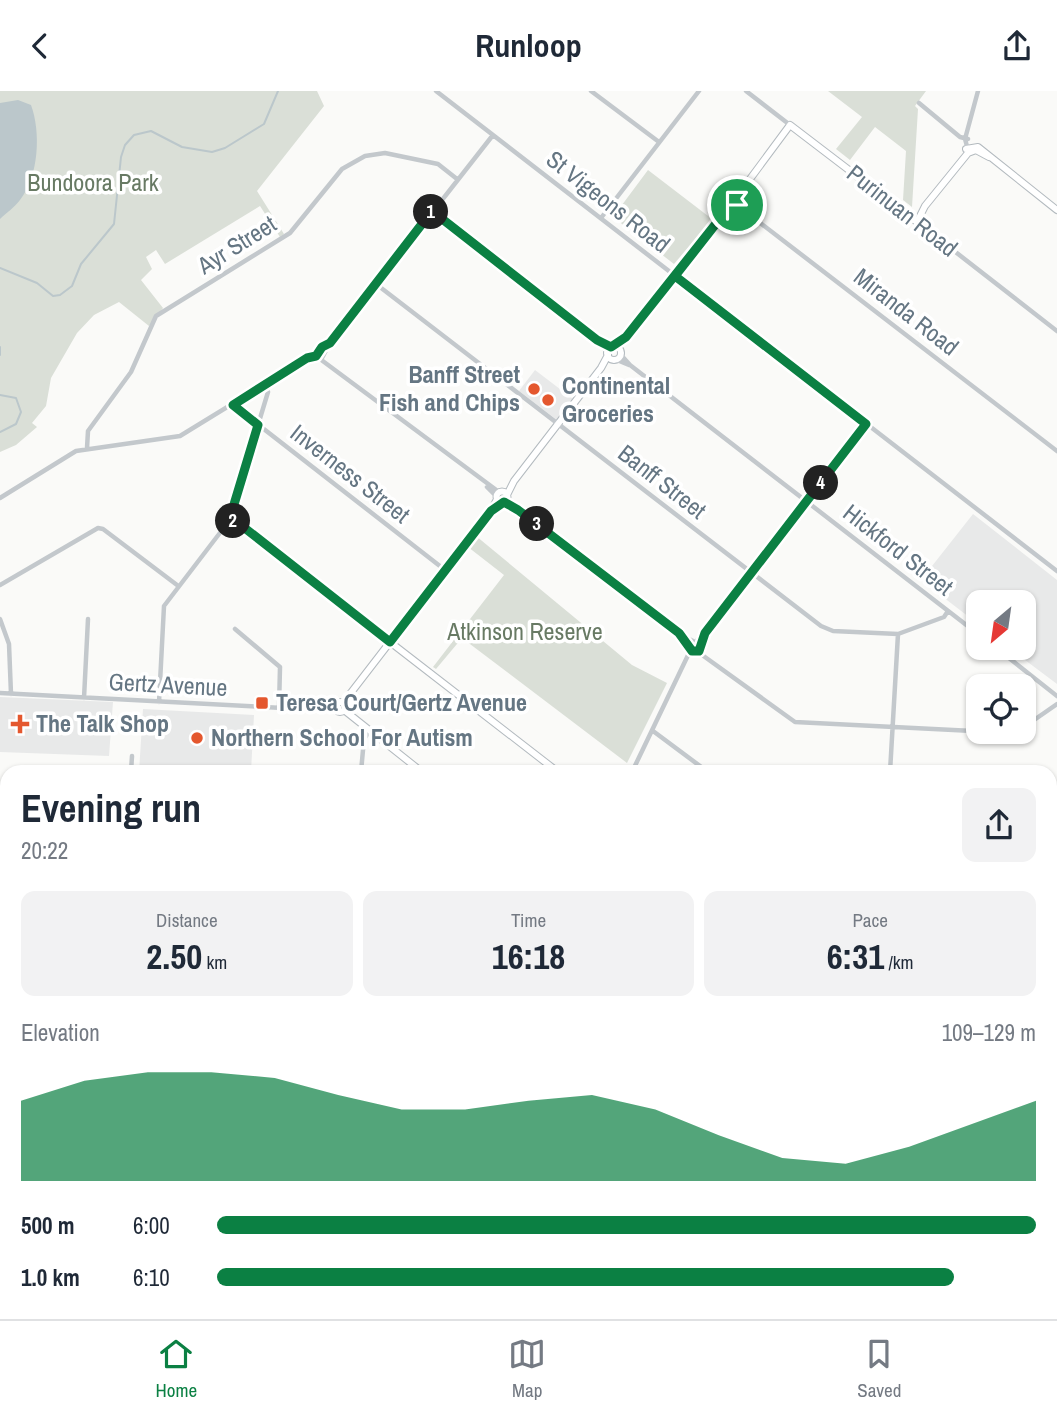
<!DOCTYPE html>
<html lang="en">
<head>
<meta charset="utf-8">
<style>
	body { margin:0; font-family:"Archivo Narrow",sans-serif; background:#f2f2f3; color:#1f2937; height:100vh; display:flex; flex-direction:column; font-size:26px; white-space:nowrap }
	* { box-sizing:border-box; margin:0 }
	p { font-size:23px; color:#747a83 }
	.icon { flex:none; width:38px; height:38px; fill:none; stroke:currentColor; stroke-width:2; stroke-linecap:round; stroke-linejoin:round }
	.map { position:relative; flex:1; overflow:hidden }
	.details { position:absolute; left:0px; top:674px; width:1057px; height:555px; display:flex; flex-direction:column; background:#fff; border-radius:21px 21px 0 0; box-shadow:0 2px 5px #0004 }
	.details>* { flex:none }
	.needle { width:46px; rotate:209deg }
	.fabs { position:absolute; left:966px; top:499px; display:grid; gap:14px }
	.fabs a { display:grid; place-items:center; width:70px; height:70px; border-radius:14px; background:#fff; box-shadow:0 2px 5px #0004; font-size:35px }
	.pin { position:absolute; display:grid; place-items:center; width:60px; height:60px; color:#fff; margin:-30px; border:4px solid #fff; border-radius:50%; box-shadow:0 2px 7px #0007 }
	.km { position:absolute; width:35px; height:35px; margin:-18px; border-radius:50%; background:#222; color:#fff; font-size:19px; line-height:35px; text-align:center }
	.round { display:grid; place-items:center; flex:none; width:74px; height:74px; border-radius:14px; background:#f2f2f3 }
	.overview { display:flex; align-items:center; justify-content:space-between; height:119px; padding:0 21px }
	h1 { font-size:38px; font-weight:800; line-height:52px }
	.stats { display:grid; grid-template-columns:repeat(3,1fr); gap:10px; height:119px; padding:7px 21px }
	.stats div { display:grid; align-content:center; border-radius:14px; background:#f2f2f3; text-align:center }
	.stats b { font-size:35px; font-weight:800 }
	.stats small { font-size:19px; font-weight:400 }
	.stats p { font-size:19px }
	.chart { height:196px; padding:14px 21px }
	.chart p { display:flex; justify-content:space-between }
	.chart svg { width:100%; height:126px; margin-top:7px; fill:#0b8043; opacity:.7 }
	ul { padding:0 21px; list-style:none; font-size:23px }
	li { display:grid; grid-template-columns:112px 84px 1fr; align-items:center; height:52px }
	li i { height:18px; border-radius:9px; background:#0b8043 }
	header { display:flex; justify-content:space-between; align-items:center; height:91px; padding:0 21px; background:#fff; font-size:32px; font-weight:800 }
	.tabs { display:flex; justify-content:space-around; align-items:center; height:98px; border-top:2px solid #e0e1e3; background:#fff; font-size:19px; color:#747a83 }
	.tabs a { display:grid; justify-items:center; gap:4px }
	.tabs .active { color:#0b8043 }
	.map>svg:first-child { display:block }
</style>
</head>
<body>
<header><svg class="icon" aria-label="back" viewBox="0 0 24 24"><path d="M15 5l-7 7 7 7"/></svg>Runloop<svg class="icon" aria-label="share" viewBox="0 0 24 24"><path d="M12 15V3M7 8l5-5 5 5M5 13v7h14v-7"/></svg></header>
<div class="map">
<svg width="1057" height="1228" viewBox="0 0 1057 1228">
	<rect width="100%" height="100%" fill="#fafaf8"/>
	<path fill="#e8e9e9" d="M535,279L573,308L557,329L519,300Z
		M973,423L1057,489V593L1009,557L1024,556V511H978V533L921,489Z
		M0,606L113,611L109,665L0,661Z
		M143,618L254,624L251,681H139Z
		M0,844L7,850V1222H503L513,1228H0Z"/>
	<path fill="#dadfd7" d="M0,0H317L324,15L257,100L284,143L280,146L260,115L165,173L156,159L146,166L152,178L141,189L163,217L149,235L119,211L94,224L77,242L51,287L46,315L32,332L37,336L16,354L0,361Z
		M828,0H926L915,15L918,18L912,116L903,109L906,60L875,36L850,69L836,58L862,26Z
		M648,79L712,128L674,173L613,126Z
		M476,445L632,574L667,592L627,672L462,547L436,578L433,576L504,484L468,456Z
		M1050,855L1057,856V943L1050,947Z
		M1057,957V1228L1043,1222H1050V961Z"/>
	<path fill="#bbc7cb" d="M18,9L31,14C41,41 39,85 20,109C15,116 6,122 0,128V12Z"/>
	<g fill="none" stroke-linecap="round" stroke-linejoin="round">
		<path stroke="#bbc7cb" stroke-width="2" d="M0,177L37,192L53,205L60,204L72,195L81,173L114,133L121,66L125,54L134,44L151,40L182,56L212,61L225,57L264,33L278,0
			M0,256V264
			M0,304L16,307L21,321L16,333L0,341"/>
		<g stroke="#b3babf" stroke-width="8">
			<path id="secondary" d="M966,58L978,56L1057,119
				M607 262a7 7 0 1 1 14 0a7 7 0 1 1-14 0Z
				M616,255L733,111L790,34L917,131L925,115L968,62L976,59L989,66
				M496.5 406a5.5 5.5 0 1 1 11 0a5.5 5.5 0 1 1-11 0Z
				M507,404L514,390L601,277L608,264
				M390,551L558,681
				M335 616a5 5 0 1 1 10 0a5 5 0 1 1-10 0Z
				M343,612L491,420L497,408
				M344,619L422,681
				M1050,956L1057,952
				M535,1228V1222
				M639,1228L652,1222"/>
		</g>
		<path stroke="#c3c8cc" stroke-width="4.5" d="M436,0L1057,480
			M591,0L659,51
			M746,0L790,34
			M919,12L960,46L968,48
			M968,59L965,48L978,0
			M733,111L1057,360
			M432,120L597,249L607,261
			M601,127L699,0
			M917,131L1057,240
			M376,193L821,535L833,540L898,543L944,526L948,520
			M601,251L611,256
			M621,264L630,274L978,543
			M316,265L321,257L329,252
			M322,267L330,252L493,44
			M617,269L629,274
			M233,314L445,479
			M87,357L88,340L131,281L156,225L290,142L342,78L365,65L385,62L438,73L457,88
			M487,396L496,405
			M0,407L76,360L180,345L307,267L316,265L499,401
			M504,411L518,419L679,543L695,551
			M229,430L237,431L390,551
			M0,494L98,437L103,438L177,494
			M0,528L9,553L11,603
			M235,538L280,576L279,617
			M690.5 556a5.5 5.5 0 1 1 11 0a5.5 5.5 0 1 1-11 0Z
			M696,551L866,333
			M995,556L1057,605
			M698,561L795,631L973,640L998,645L1016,640
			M0,602L321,619L335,617
			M84,607L88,528
			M159,611L164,515L229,430L268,301
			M1024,636L1057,613
			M653,640L708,681
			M994,640H1003
			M131,681L132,665
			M361,681L364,648L369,641
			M632,681L691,558
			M890,681L898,543
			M0,696L7,697
			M1050,742L1057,739
			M0,795L7,800
			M1050,837H1057
			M0,941L7,947
			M769,1222L777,1228
			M898,1222L906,1228
			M223,1228L227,1222
			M963,1228L968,1222"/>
		<use href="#secondary" stroke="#fff" stroke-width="6"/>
	</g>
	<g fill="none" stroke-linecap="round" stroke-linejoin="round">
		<g stroke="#fff" stroke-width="14">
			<path id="route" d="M737,114L722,125L626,246L611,256L597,249L432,120L330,252L322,256L316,265L307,267L233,314L258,334L229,430L237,431L390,551L491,420L504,411L518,419L679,542L692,560H699L705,542L866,333L675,185L722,125L733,111L737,114"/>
		</g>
		<use href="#route" stroke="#0b8043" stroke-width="9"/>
	</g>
	<g fill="#e4572e" stroke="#fff" stroke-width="2.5">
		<circle cx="534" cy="298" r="7"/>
		<circle cx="548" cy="309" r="7"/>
		<rect x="255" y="605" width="14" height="14" rx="3.5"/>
		<path d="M16.5 622.5h7v7h7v7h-7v7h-7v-7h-7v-7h7z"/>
		<circle cx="197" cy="647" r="7"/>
	</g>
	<g text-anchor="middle" stroke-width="7" stroke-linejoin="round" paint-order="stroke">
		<g font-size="24" fill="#687a64" stroke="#fff">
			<text x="93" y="100">Bundoora Park</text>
			<text x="525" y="549">Atkinson Reserve</text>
		</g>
		<g font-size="24" fill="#657683" stroke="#fff">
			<text transform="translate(608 111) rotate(38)" y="8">St Vigeons Road</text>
			<text transform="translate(902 120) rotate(38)" y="8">Purinuan Road</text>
			<text transform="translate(237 154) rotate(-32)" y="8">Ayr Street</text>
			<text transform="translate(906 221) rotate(38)" y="8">Miranda Road</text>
			<text transform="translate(350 383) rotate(38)" y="8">Inverness Street</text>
			<text transform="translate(662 391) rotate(38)" y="8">Banff Street</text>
			<text transform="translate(898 459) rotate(38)" y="8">Hickford Street</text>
			<text transform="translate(168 594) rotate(3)" y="8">Gertz Avenue</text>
		</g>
		<g font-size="24" font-weight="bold" fill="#657683" stroke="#fff" text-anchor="start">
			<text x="520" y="292" text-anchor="end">Banff Street<tspan x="520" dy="28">Fish and Chips</tspan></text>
			<text x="562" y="303">Continental<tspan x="562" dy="28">Groceries</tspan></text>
			<text x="276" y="620">Teresa Court/Gertz Avenue</text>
			<text x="36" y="641">The Talk Shop</text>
			<text x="211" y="655">Northern School For Autism</text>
		</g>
	</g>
</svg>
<div class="fabs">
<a><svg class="needle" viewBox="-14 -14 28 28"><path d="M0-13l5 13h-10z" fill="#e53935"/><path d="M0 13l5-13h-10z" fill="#747a83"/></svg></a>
<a><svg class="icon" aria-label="locate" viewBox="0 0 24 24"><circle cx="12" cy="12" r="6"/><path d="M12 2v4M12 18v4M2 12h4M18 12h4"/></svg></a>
</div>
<div class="pin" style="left:737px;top:114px;background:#1e9e55"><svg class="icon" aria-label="arrive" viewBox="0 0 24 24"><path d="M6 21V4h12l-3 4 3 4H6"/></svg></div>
<b class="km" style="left:431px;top:121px">1</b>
<b class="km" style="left:233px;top:430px">2</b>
<b class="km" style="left:537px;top:433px">3</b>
<b class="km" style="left:821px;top:392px">4</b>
<section class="details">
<div class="overview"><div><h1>Evening run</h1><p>20:22</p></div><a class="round"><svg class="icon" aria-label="share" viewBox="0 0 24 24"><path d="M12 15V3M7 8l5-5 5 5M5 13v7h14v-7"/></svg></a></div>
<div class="stats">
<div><p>Distance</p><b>2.50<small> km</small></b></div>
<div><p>Time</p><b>16:18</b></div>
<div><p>Pace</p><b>6:31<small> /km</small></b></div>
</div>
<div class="chart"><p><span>Elevation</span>109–129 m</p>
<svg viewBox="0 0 160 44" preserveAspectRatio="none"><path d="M0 44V16L10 9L20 6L30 6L40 8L50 14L60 19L70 19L80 16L90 14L100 19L110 28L120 36L130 38L140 32L150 24L160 16V44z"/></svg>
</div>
<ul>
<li><b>500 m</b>6:00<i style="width:100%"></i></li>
<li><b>1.0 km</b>6:10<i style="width:90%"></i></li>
</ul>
</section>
</div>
<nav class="tabs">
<a class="active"><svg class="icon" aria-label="home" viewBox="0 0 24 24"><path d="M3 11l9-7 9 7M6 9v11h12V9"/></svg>Home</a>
<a><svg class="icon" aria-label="map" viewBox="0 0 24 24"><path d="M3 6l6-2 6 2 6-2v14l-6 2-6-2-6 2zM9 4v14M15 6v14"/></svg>Map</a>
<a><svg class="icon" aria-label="saved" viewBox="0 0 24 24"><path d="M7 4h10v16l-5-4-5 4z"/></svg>Saved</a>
</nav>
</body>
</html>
